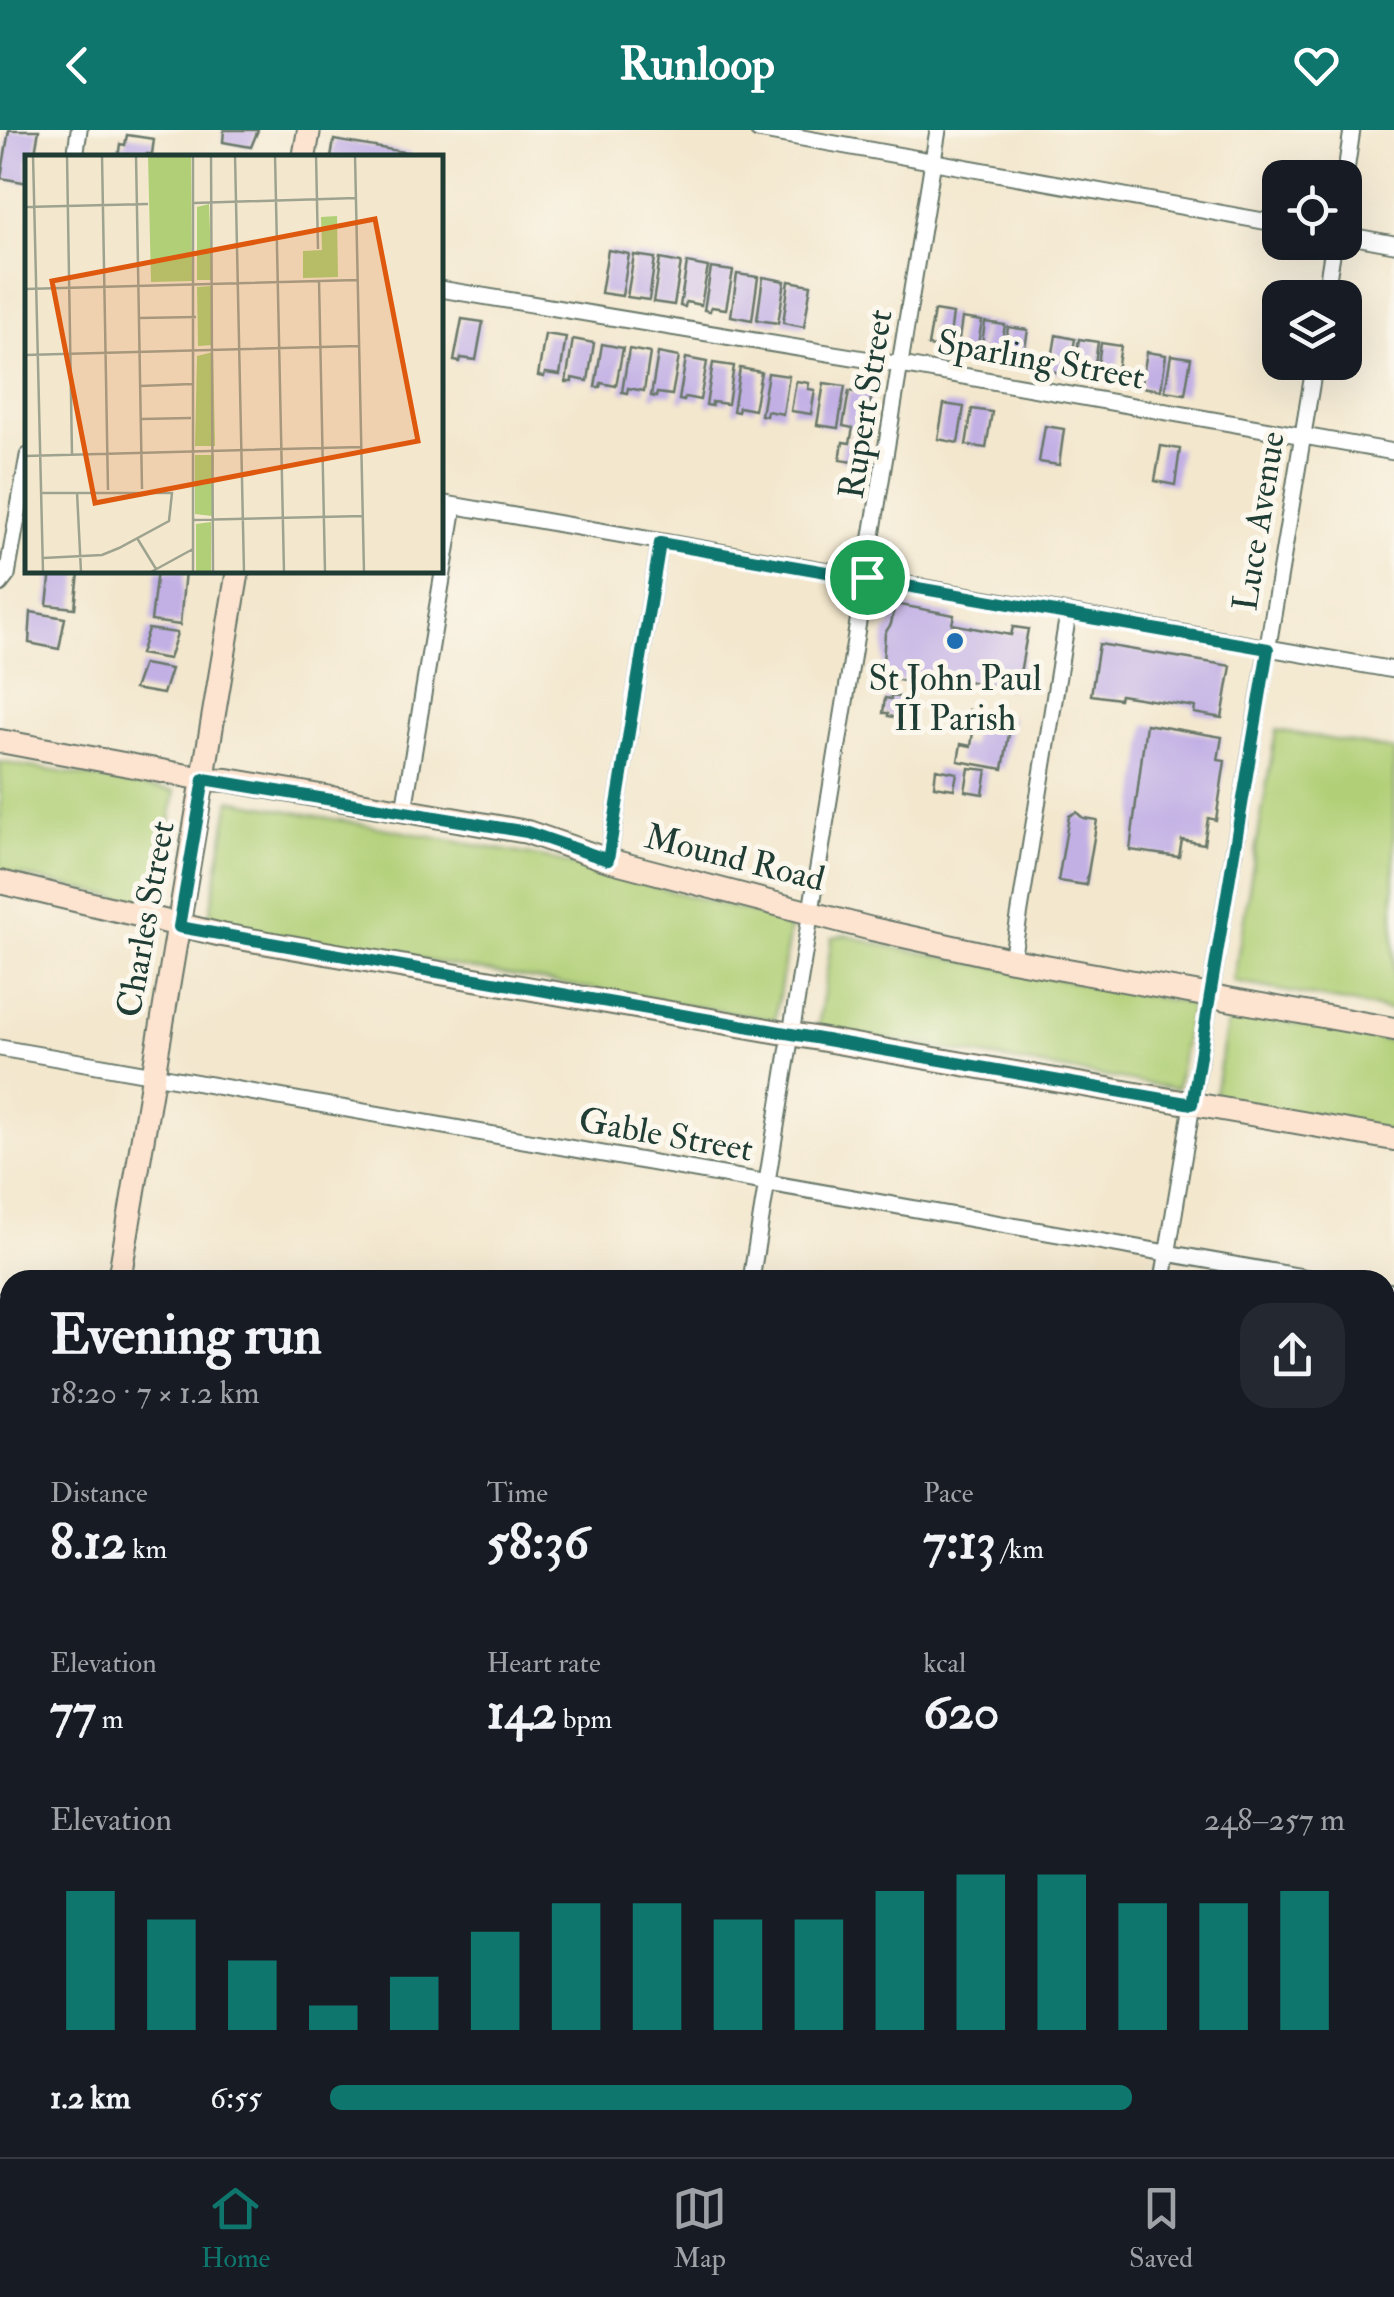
<!DOCTYPE html>
<html lang="en">
<head>
<meta charset="utf-8">
<style>
	body { margin:0; font-family:"IM FELL Double Pica",serif; background:#242831; color:#f1f3f6; height:100vh; display:flex; flex-direction:column; font-size:38px; white-space:nowrap }
	* { box-sizing:border-box; margin:0 }
	p { font-size:32px; color:#9ea1a6 }
	.icon { flex:none; width:55px; height:55px; fill:none; stroke:currentColor; stroke-width:2; stroke-linecap:round; stroke-linejoin:round }
	.map { position:relative; flex:1; overflow:hidden }
	.drawer { position:absolute; left:0px; top:1140px; width:1395px; height:888px; display:flex; flex-direction:column; background:#171b24; border-radius:30px 30px 0 0; box-shadow:0 10px 40px #0002 }
	.drawer>* { flex:none }
	.fabs { position:absolute; left:1262px; top:30px; display:grid; gap:20px }
	.fabs a { display:grid; place-items:center; width:100px; height:100px; border-radius:20px; background:#171b24; box-shadow:0 10px 40px #0002; font-size:50px }
	.pin { position:absolute; display:grid; place-items:center; width:85px; height:85px; color:#fff; margin:-42px; border:5px solid #fff; border-radius:50%; box-shadow:0 2px 10px #0007 }
	.round { display:grid; place-items:center; flex:none; width:105px; height:105px; border-radius:30px; background:#242831 }
	.headline { display:flex; align-items:center; justify-content:space-between; height:170px; padding:0 50px }
	h1 { font-size:55px; font-weight:700; line-height:75px }
	.stats { display:grid; grid-template-columns:repeat(3,1fr); gap:15px; height:170px; padding:10px 50px }
	.stats div { display:grid; align-content:center }
	.stats b { font-size:50px; font-weight:700 }
	.stats small { font-size:28px; font-weight:400 }
	.stats p { font-size:28px }
	.chart { height:280px; padding:20px 50px }
	.chart p { display:flex; justify-content:space-between }
	.chart svg { width:100%; height:180px; margin-top:10px; stroke:#0f766e; stroke-width:6 }
	ul { padding:0 50px; list-style:none; font-size:32px }
	li { display:grid; grid-template-columns:160px 120px 1fr; align-items:center; height:75px }
	li i { height:25px; border-radius:12px; background:#0f766e }
	header { display:flex; justify-content:space-between; align-items:center; height:130px; padding:0 50px; background:#0f766e; color:#fff; font-size:45px; font-weight:700 }
	.menu { display:flex; justify-content:space-around; align-items:center; height:140px; border-top:2px solid #363941; background:#171b24; font-size:28px; color:#9ea1a6 }
	.menu a { display:grid; justify-items:center; gap:5px }
	.menu .current { color:#0f766e }
	.map>svg:first-child { display:block }
</style>
</head>
<body>
<header><svg class="icon" aria-label="back" viewBox="0 0 24 24"><path d="M15 5l-7 7 7 7"/></svg>Runloop<svg class="icon" aria-label="heart" viewBox="0 0 24 24"><path d="M12 20l-8-8c-3-5 5-10 8-4 3-6 11-1 8 4z"/></svg></header>
<div class="map">
<svg width="1394" height="2027" viewBox="0 0 1394 2027">
	<rect width="100%" height="100%" fill="#fbf7ec"/>
	<filter id="ink" filterUnits="userSpaceOnUse"><feTurbulence type="fractalNoise" baseFrequency=".01" numOctaves="2"/><feDisplacementMap in="SourceGraphic" scale="20" xChannelSelector="R" yChannelSelector="G"/><feConvolveMatrix kernelMatrix="1 2 1 2 8 2 1 2 1" color-interpolation-filters="sRGB"/></filter>
	<filter id="wash" filterUnits="userSpaceOnUse"><feTurbulence type="fractalNoise" baseFrequency=".0048" numOctaves="4" result="noise"/><feDisplacementMap in="SourceGraphic" scale="40" xChannelSelector="R" yChannelSelector="G"/><feGaussianBlur stdDeviation="2.25" result="paint"/><feColorMatrix in="noise" values="0 0 0 0 0 0 0 0 0 0 0 0 0 0 0 0 0 1.4 0 .05"/><feComposite in="paint" operator="in"/></filter>
	<g filter="url(#wash)">
		<rect width="100%" height="100%" fill="#f3e7cd"/>
		<path fill="#b0cf76" stroke="#688655" stroke-width="2.5" d="M1276,600L1394,620V881L1233,852Z
			M0,632L175,661L156,776L0,741Z
			M230,670L546,728L772,788L790,799L775,890L208,794Z
			M846,805L882,815L1191,874L1177,959L818,898L832,807Z
			M1229,881L1394,912V1002L1214,970Z"/>
		<g id="blocks">
			<path fill="#c2b0e5" d="M9,0H39L34,28H28V53L1,48Z
				M224,0H258L251,17L223,12Z
				M127,5L154,9L152,24H147V28H118L120,14L125,15Z
				M334,10L410,23V28H331Z
				M608,120L629,124L622,166L601,163Z
				M634,125L655,128L649,170L627,167Z
				M660,129L681,133L674,175L653,172Z
				M687,133L708,137L701,175L686,172L685,177L680,176Z
				M711,138L733,141L726,179L711,177L710,181L704,180Z
				M737,144L758,147L752,190L731,186Z
				M763,147L785,151L778,193L757,190Z
				M789,151L811,155L804,197L783,193Z
				M934,181L953,184L948,219L928,216Z
				M962,188L982,191L976,226L957,223Z
				M462,189L483,192L476,230L461,228L460,232L454,231Z
				M985,192L1005,195L999,231L980,228Z
				M1008,197L1028,200L1022,235L1003,232Z
				M545,204L566,207L560,245L545,243L544,247L538,246Z
				M1056,205L1075,209L1069,244L1050,241Z
				M573,209L594,213L588,251L572,248V252H566Z
				M1079,209L1098,212L1093,248L1073,245Z
				M1101,213L1121,216L1115,252L1096,249Z
				M602,214L623,218L616,256L601,253L600,257H595Z
				M629,219L650,223L644,261L628,258L627,263L622,262Z
				M1147,222L1166,225L1161,260L1141,257Z
				M658,223L679,227L672,265L657,263L656,267L651,266Z
				M1171,225L1191,228L1185,264L1165,261Z
				M686,228L707,232L700,270L685,267L684,271L679,270Z
				M713,233L734,236L728,274L712,272V276L706,275Z
				M740,238L761,242L754,280L739,277L738,282L733,281Z
				M768,243L789,246L783,284L767,281L766,286L761,285Z
				M796,251L809,253L808,259L815,260L811,284L791,281Z
				M824,253L845,256L838,298L817,295Z
				M849,261L872,265L860,314L864,315L861,333L840,330L843,312L850,313L853,298L843,296Z
				M944,274L964,277L958,313L938,309Z
				M972,279L992,282L986,318L966,315Z
				M1045,296L1064,299L1059,335L1039,332Z
				M1161,316L1180,319L1175,355L1155,351Z
				M51,440L79,443L75,478L47,475Z
				M157,440H185L180,495L151,491Z
				M895,474L954,485L952,494L1011,505L1013,497L1028,499L1017,560L939,546L937,557L882,547L885,503L891,494Z
				M31,482L65,488L59,519L29,513Z
				M148,499L177,503L169,529L140,524Z
				M1099,514L1231,536L1222,588L1194,583L1195,577L1120,565L1119,569L1091,565Z
				M143,534L171,539L163,564L134,559Z
				M891,566L912,569L909,590L888,586V583H883L885,568L891,569Z
				M968,580L1012,587L1003,639L958,631L961,614L971,616L974,595L965,594Z
				M1146,594L1222,607L1218,630L1225,631L1216,690L1208,688L1204,714L1182,710L1179,727L1130,720Z
				M969,638L987,640L983,664L965,661Z
				M936,639L957,643L954,659L934,656Z
				M1076,682L1083,688L1097,690L1086,755L1058,751L1069,686Z
				M0,1453L10,1455V1490L0,1489L3,1474L0,1473Z
				M861,2018H1374L1372,2027H859Z"/>
		</g>
	</g>
	<g filter="url(#ink)">
		<use href="#blocks" fill-opacity="0" stroke="#69786a" stroke-width="2.5"/>
		<g fill="none" stroke-linecap="round" stroke-linejoin="round">
			<g stroke="#69786a" stroke-width="19">
				<path id="street" d="M758,0L1280,94
					M75,28L79,0
					M1345,48L1352,0
					M1345,105L1394,114
					M440,159L901,235L1394,322
					M1325,168L1334,112
					M440,373L1394,540
					M0,454L7,445L28,326
					M404,680L454,376
					M608,730L660,413
					M1012,830L1068,484
					M0,918L1320,1150
					M751,1150L938,0
					M1163,1150L1315,232
					M1385,1161L1394,1162
					M0,1171L10,1172
					M1385,1413L1394,1415
					M0,1423L10,1425
					M1385,1666L1394,1668"/>
			</g>
			<g stroke="#69786a" stroke-width="26">
				<path id="secondary" d="M304,28L309,0
					M0,611L204,649L228,650L527,702L608,730L872,799L1012,830L1394,899
					M0,752L222,805L1394,1009
					M119,1150L238,440
					M0,1674L10,1676
					M1385,1915L1394,1916"/>
			</g>
			<use href="#street" stroke="#fff" stroke-width="15"/>
			<use href="#secondary" stroke="#fde4d0" stroke-width="22"/>
		</g>
	</g>
	<g fill="none" stroke-linecap="round" stroke-linejoin="round" filter="url(#ink)">
		<g stroke="#fff" stroke-width="20">
			<path id="route" d="M660,413L1268,519L1192,974L179,797L204,649L527,702L608,730Z"/>
		</g>
		<use href="#route" stroke="#0f766e" stroke-width="12"/>
	</g>
	<circle fill="#1f6fb2" stroke="#fbf7ec" stroke-width="4" cx="955" cy="511" r="10"/>
	<g text-anchor="middle" stroke-width="10" stroke-linejoin="round" paint-order="stroke">
		<g font-size="35" fill="#1f3d34" stroke="#fbf7ec">
			<text transform="translate(1041 229) rotate(10)" y="12">Sparling Street</text>
			<text transform="translate(865 274) rotate(-81)" y="12">Rupert Street</text>
			<text transform="translate(1258 391) rotate(-81)" y="12">Luce Avenue</text>
			<text transform="translate(735 727) rotate(14)" y="12">Mound Road</text>
			<text transform="translate(145 789) rotate(-80)" y="12">Charles Street</text>
			<text transform="translate(666 1004) rotate(10)" y="12">Gable Street</text>
		</g>
		<g font-size="35" fill="#1f3d34" stroke="#fbf7ec">
			<text x="955" y="560">St John Paul<tspan x="955" dy="40">II Parish</tspan></text>
		</g>
	</g>
	<g transform="translate(25 25)">
		<rect width="418" height="418" fill="#f3e7cd"/>
		<path d="M123,0H166L167,126L126,127ZM184,49L187,125H172V52ZM312,61L313,122L278,123V96L297,95L296,62ZM186,131L188,190L173,191L172,132ZM188,197L190,291H170L172,201ZM170,300H189L187,361L170,359ZM186,367V417H171V369Z" fill="#b0cf76"/>
		<path fill="none" stroke="#9ea390" stroke-width="2.5" d="M8,0L18,417M42,0L47,300M77,0L83,335M111,0L117,334M186,0L188,417M210,0L219,417M250,0L259,417M291,0L293,94M330,0L339,417M169,48L331,43M0,52L123,49M294,125L300,417M0,134L332,125M114,163L171,162M0,200L334,191M115,231L167,229M116,264L166,263M0,301L336,292M52,337L56,417M16,338H147L144,366L94,393L77,400L18,403M167,365L338,361M112,383L131,414M126,417L168,394M168,417V0"/>
		<path fill="#de580e" fill-opacity="0.15" stroke="#de580e" stroke-width="5" d="M350,64L393,286L70,348L27,126Z"/>
		<rect width="418" height="418" fill="none" stroke="#1f3d34" stroke-width="5"/>
	</g>
</svg>
<div class="fabs">
<a><svg class="icon" aria-label="locate" viewBox="0 0 24 24"><circle cx="12" cy="12" r="6"/><path d="M12 2v4M12 18v4M2 12h4M18 12h4"/></svg></a>
<a><svg class="icon" aria-label="layers" viewBox="0 0 24 24"><path d="M12 4l9 5-9 5-9-5zM3 14l9 5 9-5"/></svg></a>
</div>
<div class="pin" style="left:867px;top:447px;background:#1e9e55"><svg class="icon" aria-label="arrive" viewBox="0 0 24 24"><path d="M6 21V4h12l-3 4 3 4H6"/></svg></div>
<section class="drawer">
<div class="headline"><div><h1>Evening run</h1><p>18:20 · 7 × 1.2 km</p></div><a class="round"><svg class="icon" aria-label="share" viewBox="0 0 24 24"><path d="M12 15V3M7 8l5-5 5 5M5 13v7h14v-7"/></svg></a></div>
<div class="stats">
<div><p>Distance</p><b>8.12<small> km</small></b></div>
<div><p>Time</p><b>58:36</b></div>
<div><p>Pace</p><b>7:13<small> /km</small></b></div>
</div>
<div class="stats">
<div><p>Elevation</p><b>77<small> m</small></b></div>
<div><p>Heart rate</p><b>142<small> bpm</small></b></div>
<div><p>kcal</p><b>620</b></div>
</div>
<div class="chart"><p><span>Elevation</span>248–257 m</p>
<svg viewBox="0 0 160 44" preserveAspectRatio="none"><path d="M5 44V10M15 44V17M25 44V27M35 44V38M45 44V31M55 44V20M65 44V13M75 44V13M85 44V17M95 44V17M105 44V10M115 44V6M125 44V6M135 44V13M145 44V13M155 44V10"/></svg>
</div>
<ul>
<li><b>1.2 km</b>6:55<i style="width:79%"></i></li>
</ul>
</section>
</div>
<nav class="menu">
<a class="current"><svg class="icon" aria-label="home" viewBox="0 0 24 24"><path d="M3 11l9-7 9 7M6 9v11h12V9"/></svg>Home</a>
<a><svg class="icon" aria-label="map" viewBox="0 0 24 24"><path d="M3 6l6-2 6 2 6-2v14l-6 2-6-2-6 2zM9 4v14M15 6v14"/></svg>Map</a>
<a><svg class="icon" aria-label="saved" viewBox="0 0 24 24"><path d="M7 4h10v16l-5-4-5 4z"/></svg>Saved</a>
</nav>
</body>
</html>
